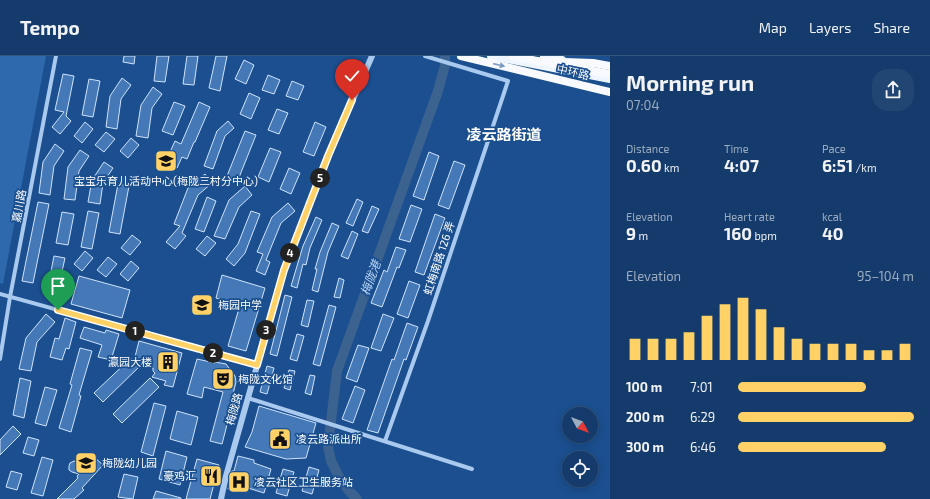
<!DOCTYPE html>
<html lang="en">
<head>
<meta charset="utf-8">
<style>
	body { margin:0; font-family:"Exo 2","Noto Sans SC",sans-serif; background:#214673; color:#f1f3f6; height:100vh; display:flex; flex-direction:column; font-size:15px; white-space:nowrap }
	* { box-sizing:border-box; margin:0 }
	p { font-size:13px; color:#9dadc1 }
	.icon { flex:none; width:22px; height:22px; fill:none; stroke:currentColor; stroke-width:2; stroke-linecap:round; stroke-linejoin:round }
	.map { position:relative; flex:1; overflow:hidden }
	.panel { display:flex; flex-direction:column; background:#143b6b; width:320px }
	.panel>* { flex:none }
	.needle { width:26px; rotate:131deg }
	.buttons { position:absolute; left:562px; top:351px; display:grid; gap:8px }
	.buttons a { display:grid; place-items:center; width:36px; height:36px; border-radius:50%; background:#143b6b; box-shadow:0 2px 10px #0003,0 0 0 1px #33557e; font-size:20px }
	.pin { position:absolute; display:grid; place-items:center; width:34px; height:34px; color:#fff; margin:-41px -17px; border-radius:50% 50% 50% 0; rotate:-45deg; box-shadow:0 0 4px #0007 }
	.pin .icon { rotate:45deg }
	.km { position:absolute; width:20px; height:20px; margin:-10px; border-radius:50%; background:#222; color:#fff; font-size:11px; line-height:20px; text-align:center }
	.round { display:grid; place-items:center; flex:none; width:42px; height:42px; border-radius:16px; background:#214673 }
	.headline { display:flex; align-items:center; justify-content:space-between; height:68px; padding:0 16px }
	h1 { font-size:22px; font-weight:700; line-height:30px }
	.figures { display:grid; grid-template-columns:repeat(3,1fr); gap:6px; height:68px; padding:4px 16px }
	.figures div { display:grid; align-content:center }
	.figures b { font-size:17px; font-weight:700 }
	.figures small { font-size:11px; font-weight:400 }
	.figures p { font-size:11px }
	.chart { height:112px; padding:8px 16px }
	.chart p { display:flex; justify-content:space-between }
	.chart svg { width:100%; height:72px; margin-top:4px; stroke:#ffd166; stroke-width:6 }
	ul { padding:0 16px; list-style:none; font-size:13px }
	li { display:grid; grid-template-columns:64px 48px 1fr; align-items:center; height:30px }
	li i { height:10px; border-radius:5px; background:#ffd166 }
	header { display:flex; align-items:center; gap:24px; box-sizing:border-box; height:56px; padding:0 20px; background:#143b6b; border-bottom:1px solid #33557e }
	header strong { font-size:19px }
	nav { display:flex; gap:22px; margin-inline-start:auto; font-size:14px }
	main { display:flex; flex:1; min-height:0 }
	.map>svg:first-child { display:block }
</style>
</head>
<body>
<header>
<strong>Tempo</strong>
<nav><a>Map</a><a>Layers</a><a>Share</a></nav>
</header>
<main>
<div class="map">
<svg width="610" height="443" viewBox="0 0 610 443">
	<rect width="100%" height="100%" fill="#1b4f8f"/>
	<path fill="#2e69ad" d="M0,0H46L3,228L0,227Z"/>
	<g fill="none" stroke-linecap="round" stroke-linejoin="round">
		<path stroke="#3c6290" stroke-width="10" d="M357,443L349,435L338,419L331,405L328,390L337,315L438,35L445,9V0"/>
	</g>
	<path fill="#4478b7" stroke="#cfe3fa" d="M124,0H135L134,8L123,6Z
		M157,0H169L165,26L154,25Z
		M187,0H198L194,29L183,28Z
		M216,0H227L220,35L209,32Z
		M244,4L254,9L246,28L235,23Z
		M63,18L74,20L66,60L71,65L60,78L52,71L64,56L55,54Z
		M268,19L280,24L274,38L262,34Z
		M122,22L131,29L121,43L117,73L106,71L110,40Z
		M89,23L100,25L93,61L82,59Z
		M292,25L304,30L298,44L286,40Z
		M153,31L162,38L152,52L148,82L136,80L141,49Z
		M249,37L260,42L251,63L240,58Z
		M174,46L185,50L173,79L162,75Z
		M199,46L210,51L195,86H194L187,103L182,101L177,112L165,107L175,85L181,88Z
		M277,53L288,57L279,78L268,74Z
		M228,65L234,72L225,80L213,113L204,110L217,75Z
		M85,66L93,73L82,87L74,80Z
		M315,66L326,71L314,100L303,96Z
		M245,75L256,79L238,124L227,120Z
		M106,76L115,83L104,96L95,89Z
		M131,82L139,89L128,102L120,95Z
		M55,88L64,95L54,110L50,139L39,137L43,106Z
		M270,92L281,96L269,126L258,121Z
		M80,94L89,100L79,115L75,144L64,143L68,111Z
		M429,96L439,100L424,144L413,140Z
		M454,105L465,109L449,153L438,149Z
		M104,106L113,112L103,127L100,148L88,146L92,124Z
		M289,112L300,117L291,138L280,133Z
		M205,118L212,127L198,139L182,177L186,180L175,193L166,186L180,170L174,168L188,132Z
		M118,128L129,130L120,178L109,176Z
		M245,130L252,139L239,151L225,183L214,180L229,144Z
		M207,141L216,145L204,176L195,173Z
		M357,143L363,146L353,170L346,167Z
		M38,146L49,148L33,227L22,225Z
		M288,147L295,155L281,167L266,204L270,206L265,219L256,215L263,198L257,196L272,161Z
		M411,149L422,153L410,186L399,183Z
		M372,150L379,153L368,177L362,175Z
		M88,155L99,157L92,193L81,191Z
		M251,155L260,158L245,197L234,210L226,203L238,188Z
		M62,156L74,158L68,189L56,187Z
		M435,158L445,162L424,219L415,216Z
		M316,161L322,164L310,192L306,209L303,208L297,232L291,230L303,190Z
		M332,167L339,170L328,196L318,236L312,234L317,213H315L320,196Z
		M352,175L358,178L348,203L341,200Z
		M132,179L141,186L130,199L121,192Z
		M207,180L216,187L205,200L196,193Z
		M396,191L406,194L399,212L397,211L382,251L371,247L384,214L387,216Z
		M85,195L93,202L82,215L74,208Z
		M54,200L65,202L57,238L47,236Z
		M108,201L117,208L106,221L97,214Z
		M131,205L139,212L128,225L120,218Z
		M222,219L265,232L246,295L228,290L240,249L216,242Z
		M79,220L130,234L122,262L71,248Z
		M339,222L344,224L340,242L334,241Z
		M409,225L420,229L408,262L397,258Z
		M285,239L292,241L277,300L270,298Z
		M307,244L314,245L308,271L301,269Z
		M329,249L336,251L320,310L313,308Z
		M46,258L55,266L37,286L31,315L19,313L26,282Z
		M383,258L394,262L381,295L371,292Z
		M65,262L76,266L69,293L66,292L62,304L50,301L55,282L59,283Z
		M407,267L418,271L406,304L404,303L378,377L367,374L392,303L394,304Z
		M84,271L105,277L106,274L119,278L111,304L98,301L102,289L80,282Z
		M297,278L304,280L297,305L290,303Z
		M139,285L182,297L173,331L164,329L166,325L152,321L155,317L153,315V312L141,309L103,346L94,337L131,302L134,305Z
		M358,289L369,292L357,326L346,322Z
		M80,292L92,295L79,339L81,340L71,376L59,372L72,329L70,328Z
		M197,303L215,307V306L226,308L235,320L236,326L232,342H234L222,388L210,385L223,336L204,331L202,342L187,338Z
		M267,310L274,312L267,338L260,336Z
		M289,314L295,315L290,334L284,332Z
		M310,319L315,320L311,339L305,337Z
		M20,322L31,325L24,362L13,359Z
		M150,322L159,331L122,367L113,358Z
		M355,330L365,334L353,367L342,363Z
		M45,331L57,334L46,370L35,367Z
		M154,347L166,350L153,400L141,396Z
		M259,350L316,367L306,402L286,403L245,391L252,376Z
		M177,355L198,361L191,389L170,383Z
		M13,370L21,378L0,399V384Z
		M28,381L39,384L34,400L23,397Z
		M166,395L187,401L180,429L159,423Z
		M238,400L254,404V407L271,413L264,437L248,432L247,436L228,433L232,415H234Z
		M42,401L53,404L43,440L31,437Z
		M94,401L103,409L82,432L84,434L74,443H57L78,422L77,420L79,418L72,416L69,414V410L70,407L74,405L77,406L82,414Z
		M197,403L219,409L210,443H186Z
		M309,411L319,414L312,438L302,435Z
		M283,413L294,416L287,440L276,437Z
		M11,415L22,418L17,434L6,431Z
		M124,418L138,421L133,443L118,441Z
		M156,435L181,442V443H153Z"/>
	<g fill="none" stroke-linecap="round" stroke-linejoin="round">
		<path stroke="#a9c9ee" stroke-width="4" d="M0,238L257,309
			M0,303L10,241L56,0
			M248,342L472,413
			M385,385L428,265L508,25L425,0"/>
		<path stroke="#a9c9ee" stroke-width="6" d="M221,443L226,420L284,214L328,100L372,0"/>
		<path stroke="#f0f6ff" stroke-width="8" d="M491,0L610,23
			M544,0L562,4"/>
		<path stroke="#f8faff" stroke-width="8" d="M461,0L610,36
			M513,0L542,6
			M554,8L610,18"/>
		<path stroke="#f8faff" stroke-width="8" d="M537,5L593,7L610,10"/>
	</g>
	<defs><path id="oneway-solid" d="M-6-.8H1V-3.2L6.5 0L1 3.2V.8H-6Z"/></defs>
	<use fill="#7e9cc1" href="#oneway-solid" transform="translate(499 9) rotate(13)"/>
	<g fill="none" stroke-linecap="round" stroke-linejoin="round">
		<g stroke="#fff" stroke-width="8">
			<path id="route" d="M58,254L257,309L284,214L328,100L352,44"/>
		</g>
		<use href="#route" stroke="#ffd166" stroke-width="5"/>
	</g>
	<defs>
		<g id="school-square" transform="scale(1.15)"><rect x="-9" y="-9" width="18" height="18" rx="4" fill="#ffd166" stroke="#1b4f8f"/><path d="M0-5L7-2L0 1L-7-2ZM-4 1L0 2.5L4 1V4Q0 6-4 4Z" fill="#111"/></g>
		<g id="building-square" transform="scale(1.15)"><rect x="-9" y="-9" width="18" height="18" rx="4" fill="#ffd166" stroke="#1b4f8f"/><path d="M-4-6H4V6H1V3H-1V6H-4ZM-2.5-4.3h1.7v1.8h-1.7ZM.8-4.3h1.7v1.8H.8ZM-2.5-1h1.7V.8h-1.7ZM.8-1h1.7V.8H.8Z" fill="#111"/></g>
		<g id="theatre-square" transform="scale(1.15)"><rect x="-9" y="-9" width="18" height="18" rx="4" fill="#ffd166" stroke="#1b4f8f"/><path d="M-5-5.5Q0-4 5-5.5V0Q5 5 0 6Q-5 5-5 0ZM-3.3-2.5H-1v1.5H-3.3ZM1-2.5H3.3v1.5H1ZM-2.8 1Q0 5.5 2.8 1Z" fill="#111"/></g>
		<g id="civic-square" transform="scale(1.15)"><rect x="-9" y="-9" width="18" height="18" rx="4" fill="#ffd166" stroke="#1b4f8f"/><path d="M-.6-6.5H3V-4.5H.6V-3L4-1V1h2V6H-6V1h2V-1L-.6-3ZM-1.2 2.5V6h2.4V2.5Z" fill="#111"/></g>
		<g id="restaurant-square" transform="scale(1.15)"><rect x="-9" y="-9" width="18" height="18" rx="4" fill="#ffd166" stroke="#1b4f8f"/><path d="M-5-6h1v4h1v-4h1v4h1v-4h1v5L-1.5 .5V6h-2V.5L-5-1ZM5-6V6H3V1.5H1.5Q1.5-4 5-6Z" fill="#111"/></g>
		<g id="hospital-square" transform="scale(1.15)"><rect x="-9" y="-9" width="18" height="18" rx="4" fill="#ffd166" stroke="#1b4f8f"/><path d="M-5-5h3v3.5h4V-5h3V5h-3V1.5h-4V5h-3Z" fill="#111"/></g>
	</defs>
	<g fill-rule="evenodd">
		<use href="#school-square" x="166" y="105"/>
		<use href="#school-square" x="202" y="249"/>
		<use href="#building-square" x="168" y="306"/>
		<use href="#theatre-square" x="223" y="323"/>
		<use href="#civic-square" x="280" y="383"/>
		<use href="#school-square" x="86" y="407"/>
		<use href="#restaurant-square" x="211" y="420"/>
		<use href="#hospital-square" x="239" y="426"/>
	</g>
	<g text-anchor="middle" stroke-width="3.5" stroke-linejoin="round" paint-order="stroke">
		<g font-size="11" fill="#fff" stroke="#1b4f8f">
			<text transform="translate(573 16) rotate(13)" y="4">中环路</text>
			<text transform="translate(19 150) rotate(-79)" y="4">嘉川路</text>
			<text transform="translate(439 202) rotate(-72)" y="4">虹梅南路 126 弄</text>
			<text transform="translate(234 353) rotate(-74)" y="4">梅陇路</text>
		</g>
		<g font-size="11" fill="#fff" stroke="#1b4f8f" text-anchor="start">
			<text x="166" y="129" text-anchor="middle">宝宝乐育儿活动中心(梅陇三村分中心)</text>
			<text x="218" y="253">梅园中学</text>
			<text x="152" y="310" text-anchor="end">瀛园大楼</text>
			<text x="238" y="327">梅陇文化馆</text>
			<text x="296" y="387">凌云路派出所</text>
			<text x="102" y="411">梅陇幼儿园</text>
			<text x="196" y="424" text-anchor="end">豪鸡汇</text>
			<text x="254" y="430">凌云社区卫生服务站</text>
		</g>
		<g font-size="12" font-style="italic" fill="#b5d3f5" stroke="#1b4f8f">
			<text transform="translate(371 222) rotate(-70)" y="4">梅陇港</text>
		</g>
		<g font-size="15" font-weight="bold" fill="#fff" stroke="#1b4f8f">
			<text x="504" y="84">凌云路街道</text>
		</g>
	</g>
</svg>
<div class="buttons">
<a><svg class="needle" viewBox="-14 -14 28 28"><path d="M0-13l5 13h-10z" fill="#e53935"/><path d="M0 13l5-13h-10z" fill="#9dadc1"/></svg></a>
<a><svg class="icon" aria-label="locate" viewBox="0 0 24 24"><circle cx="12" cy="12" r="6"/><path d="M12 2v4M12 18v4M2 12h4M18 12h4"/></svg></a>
</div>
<div class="pin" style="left:58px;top:254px;background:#1e9e55"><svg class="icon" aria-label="arrive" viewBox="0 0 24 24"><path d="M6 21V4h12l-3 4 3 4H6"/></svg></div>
<div class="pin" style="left:352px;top:44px;background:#d93025"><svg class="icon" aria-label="check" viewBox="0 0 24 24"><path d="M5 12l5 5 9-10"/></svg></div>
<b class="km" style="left:135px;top:275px">1</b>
<b class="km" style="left:213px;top:297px">2</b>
<b class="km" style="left:266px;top:274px">3</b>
<b class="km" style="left:290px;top:197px">4</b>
<b class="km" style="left:320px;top:122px">5</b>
</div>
<section class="panel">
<div class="headline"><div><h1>Morning run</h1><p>07:04</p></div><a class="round"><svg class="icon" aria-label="share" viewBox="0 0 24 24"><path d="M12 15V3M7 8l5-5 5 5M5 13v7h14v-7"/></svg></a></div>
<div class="figures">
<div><p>Distance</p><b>0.60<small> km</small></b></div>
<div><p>Time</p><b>4:07</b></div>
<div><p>Pace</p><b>6:51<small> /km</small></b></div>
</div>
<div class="figures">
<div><p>Elevation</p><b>9<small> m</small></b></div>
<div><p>Heart rate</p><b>160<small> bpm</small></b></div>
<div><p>kcal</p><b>40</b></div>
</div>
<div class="chart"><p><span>Elevation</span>95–104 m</p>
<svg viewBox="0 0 160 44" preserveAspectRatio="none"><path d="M5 44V31M15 44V31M25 44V31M35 44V27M45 44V17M55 44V10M65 44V6M75 44V13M85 44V24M95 44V31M105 44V34M115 44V34M125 44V34M135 44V38M145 44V38M155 44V34"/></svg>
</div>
<ul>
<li><b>100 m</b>7:01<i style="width:73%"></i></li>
<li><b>200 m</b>6:29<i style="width:100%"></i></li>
<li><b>300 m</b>6:46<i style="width:84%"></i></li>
</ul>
</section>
</main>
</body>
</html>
